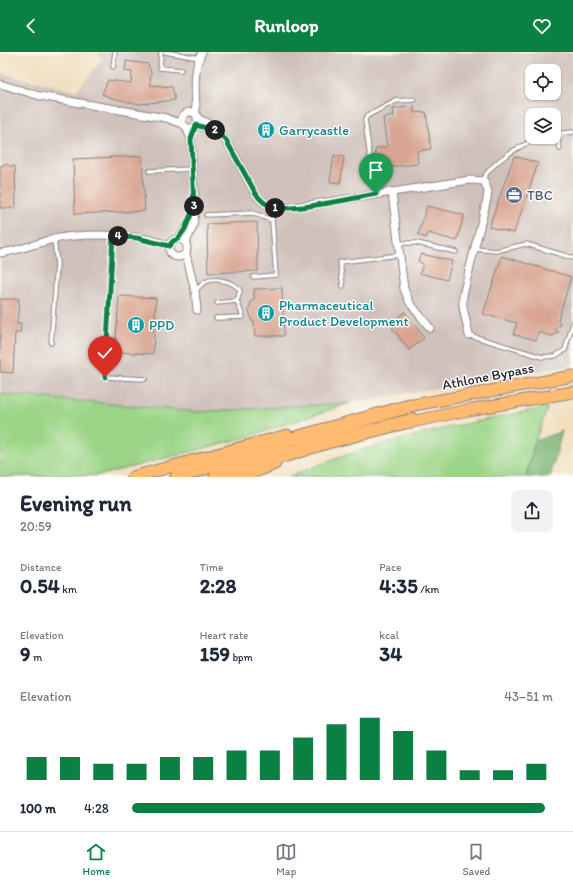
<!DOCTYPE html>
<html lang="en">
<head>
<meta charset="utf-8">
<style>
	body { margin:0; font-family:Itim,sans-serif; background:#f2f2f3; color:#1f2937; height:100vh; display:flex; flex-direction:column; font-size:15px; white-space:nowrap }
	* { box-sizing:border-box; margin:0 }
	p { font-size:13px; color:#747a83 }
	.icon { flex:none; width:22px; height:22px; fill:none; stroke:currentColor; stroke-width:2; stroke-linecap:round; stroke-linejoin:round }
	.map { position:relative; height:425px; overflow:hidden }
	.sheet { display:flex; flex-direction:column; background:#fff; flex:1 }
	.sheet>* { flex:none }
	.buttons { position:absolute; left:525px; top:12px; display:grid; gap:8px }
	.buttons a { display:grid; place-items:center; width:36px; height:36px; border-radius:8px; background:#fff; box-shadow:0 1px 3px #0004; font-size:20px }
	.pin { position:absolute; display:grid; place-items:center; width:34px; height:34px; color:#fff; margin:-41px -17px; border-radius:50% 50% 50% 0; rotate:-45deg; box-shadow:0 0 4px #0007 }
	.pin .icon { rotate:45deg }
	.km { position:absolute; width:20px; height:20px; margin:-10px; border-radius:50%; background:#222; color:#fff; font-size:11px; line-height:20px; text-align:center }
	.round { display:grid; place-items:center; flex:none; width:42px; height:42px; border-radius:8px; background:#f2f2f3 }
	.head { display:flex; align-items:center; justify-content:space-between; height:68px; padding:0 20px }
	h1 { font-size:22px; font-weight:800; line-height:30px }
	.metrics { display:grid; grid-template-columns:repeat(3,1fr); gap:6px; height:68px; padding:4px 20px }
	.metrics div { display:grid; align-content:center }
	.metrics b { font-size:20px; font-weight:800 }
	.metrics small { font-size:11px; font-weight:400 }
	.metrics p { font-size:11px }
	.chart { height:112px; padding:8px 20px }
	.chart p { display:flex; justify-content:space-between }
	.chart svg { width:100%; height:72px; margin-top:4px; stroke:#0b8043; stroke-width:6 }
	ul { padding:0 20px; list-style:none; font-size:13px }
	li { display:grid; grid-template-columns:64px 48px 1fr; align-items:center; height:30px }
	li i { height:10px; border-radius:5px; background:#0b8043 }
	header { display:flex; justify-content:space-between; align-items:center; height:52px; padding:0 20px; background:#0b8043; color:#fff; font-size:18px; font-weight:800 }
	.menu { display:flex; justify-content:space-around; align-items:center; height:56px; border-top:1px solid #e0e1e3; background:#fff; font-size:11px; color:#747a83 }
	.menu a { display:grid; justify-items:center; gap:2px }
	.menu .current { color:#0b8043 }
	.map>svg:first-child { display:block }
</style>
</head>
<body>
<header><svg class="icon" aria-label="back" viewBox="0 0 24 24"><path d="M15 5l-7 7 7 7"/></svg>Runloop<svg class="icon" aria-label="heart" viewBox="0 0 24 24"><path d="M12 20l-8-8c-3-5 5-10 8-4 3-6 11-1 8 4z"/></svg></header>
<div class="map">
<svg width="573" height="425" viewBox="0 0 573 425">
	<rect width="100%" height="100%" fill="#fdfcf7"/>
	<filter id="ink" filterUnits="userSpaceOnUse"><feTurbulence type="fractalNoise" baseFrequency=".025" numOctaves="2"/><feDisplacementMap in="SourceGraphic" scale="8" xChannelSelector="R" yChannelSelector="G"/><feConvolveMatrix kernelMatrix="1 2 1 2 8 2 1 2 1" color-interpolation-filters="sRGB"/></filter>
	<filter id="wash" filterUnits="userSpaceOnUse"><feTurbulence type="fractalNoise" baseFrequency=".012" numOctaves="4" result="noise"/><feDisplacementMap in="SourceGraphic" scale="16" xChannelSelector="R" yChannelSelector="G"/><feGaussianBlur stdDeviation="0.9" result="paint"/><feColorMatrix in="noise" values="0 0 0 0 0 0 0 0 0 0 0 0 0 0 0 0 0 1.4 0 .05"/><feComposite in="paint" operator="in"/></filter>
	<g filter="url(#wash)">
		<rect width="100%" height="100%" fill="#f1dfc0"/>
		<path fill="#cfc0ba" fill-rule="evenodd" d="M98,0H573V313L350,351L197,360L0,342V21L76,39L102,8ZM532,19H554V41H532ZM532,63H554V85H532Z"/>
		<path fill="#9cd588" stroke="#5f7c62" d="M0,342L197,360L350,351L247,385L100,423L0,425Z
			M548,355L535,389L526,425H289C371,389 461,373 548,355Z"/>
		<path fill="#7db674" stroke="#506c58" d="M562,379L550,425H526L535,389Z"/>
		<g id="blocks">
			<path fill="#d8a490" d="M126,9L148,12L151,20L150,33L172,35L175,48L140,52L112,46L102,42L108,28L131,31L132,20L125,19Z
				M414,54V61L426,60L431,97L417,99L418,112L380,116L379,111L377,112L375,97L387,95L383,66L394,64L393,57Z
				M265,71L274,77L268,85L259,79Z
				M334,103L344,105L340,131L330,130Z
				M142,104L145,159L75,162L73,107Z
				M514,104L538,111L514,181L489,175Z
				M6,112L9,114H15L16,156H0V114Z
				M427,154L464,163L457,189L428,181L426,186L418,183Z
				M257,170L258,219L208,221L207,172Z
				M421,202L452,209L447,228L420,221L423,212L418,209Z
				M502,204L571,225L558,268L561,273L555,277L559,280L552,284L538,280L536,288L513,282L517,271L483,262Z
				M282,236L284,284H255L254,270H252L249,258L251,249L254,248V237Z
				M119,244L156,246L153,302L115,300Z
				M0,247H19L17,272H21L20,281H15L13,321L0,320Z
				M405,260L424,286L409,298L392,276L401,269L398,265Z"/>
		</g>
	</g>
	<g filter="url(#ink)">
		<use href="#blocks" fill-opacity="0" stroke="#8a807e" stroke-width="1"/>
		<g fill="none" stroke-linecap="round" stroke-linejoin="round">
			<g stroke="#8a807e" stroke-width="5.5">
				<path id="service" d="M161,0L160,16L181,18
					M165,0L200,6
					M113,15L115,0
					M554,82L573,80
					M557,82L560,97
					M149,119L192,117
					M482,128C495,107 517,96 539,85
					M375,143L365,68L367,64L396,49L414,48
					M206,163L252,161L272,168
					M113,183L105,325L145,327
					M398,191H417L456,200
					M475,197L496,199L526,192L573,206
					M253,225L276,223L272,168L275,156
					M343,234L340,210L399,203
					M195,239C198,237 201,232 205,230C215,225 234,229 240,239L237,249L243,265L216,266
					M217,251L237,249
					M469,283L542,305L555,304L565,298L573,271
					M51,291L57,212L54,187"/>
			</g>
			<g stroke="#8a807e" stroke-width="9">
				<path id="minor" d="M0,32L40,44L166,66L183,72
					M182 68a8 8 0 1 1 16 0a8 8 0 1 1-16 0Z
					M196,62C196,42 192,19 202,0
					M197,66C232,80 238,116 257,144C269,159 285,156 302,154L470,128L484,129L488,139L487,147L463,243V255L469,283
					M196,73L216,79
					M392,140L404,237L410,251L430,276
					M169 196a9 9 0 1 1 18 0a9 9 0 1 1-18 0Z
					M178,187L189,171L193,161
					M186,190L193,175L195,160L191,87L186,75
					M0,201C19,199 36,191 54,187C82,181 143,181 169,194
					M186,202L195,239L197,258"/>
			</g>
			<g stroke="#8a807e" stroke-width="13">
				<path id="trunk" d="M403,355L573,324
					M406,371L473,357L573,340
					M133,425L287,383
					M242,425L275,412"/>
			</g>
			<g stroke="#8a807e" stroke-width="15">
				<path id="motorway" d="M177,425L292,387L410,354
					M216,425L327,390L413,368"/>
			</g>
			<use href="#service" stroke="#fff" stroke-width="3.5"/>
			<use href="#minor" stroke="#fff" stroke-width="7"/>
			<use href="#trunk" stroke="#ffbb71" stroke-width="11"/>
			<use href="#motorway" stroke="#ffbb71" stroke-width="13"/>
		</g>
	</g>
	<g fill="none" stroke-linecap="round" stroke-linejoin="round" filter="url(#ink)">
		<g stroke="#fff" stroke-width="8">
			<path id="route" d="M105,325L113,184L137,186L169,194L173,189L178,187L185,177L194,155L191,87L196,73L216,79L226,88L255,140C259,147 265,153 274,155C292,160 354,146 376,142"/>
		</g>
		<use href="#route" stroke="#0b8043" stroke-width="5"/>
	</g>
	<defs>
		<g id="building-disc" transform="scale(0.9)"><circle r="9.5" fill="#0f9aa8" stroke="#fdfcf7"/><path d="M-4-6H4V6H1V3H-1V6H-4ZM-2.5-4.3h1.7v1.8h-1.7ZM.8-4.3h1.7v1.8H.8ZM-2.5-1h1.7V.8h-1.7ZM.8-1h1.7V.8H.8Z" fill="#fff"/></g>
		<g id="office-disc" transform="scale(0.9)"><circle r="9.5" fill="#5c6f8a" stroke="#fdfcf7"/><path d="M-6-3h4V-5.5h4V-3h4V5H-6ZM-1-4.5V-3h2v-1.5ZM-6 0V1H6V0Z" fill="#fff"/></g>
	</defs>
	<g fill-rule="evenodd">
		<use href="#building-disc" x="266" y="78"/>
		<use href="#office-disc" x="514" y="143"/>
		<use href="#building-disc" x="266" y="261"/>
		<use href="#building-disc" x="136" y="273"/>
	</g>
	<g text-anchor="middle" stroke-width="3" stroke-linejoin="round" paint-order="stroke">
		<g font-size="14" fill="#0d838f" stroke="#fdfcf7" text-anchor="start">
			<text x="279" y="83">Garrycastle</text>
			<text x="279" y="258">Pharmaceutical<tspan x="279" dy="16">Product Development</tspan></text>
			<text x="149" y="278">PPD</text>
		</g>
		<g font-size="14" fill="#4e5e75" stroke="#fdfcf7" text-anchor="start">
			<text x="527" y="148">TBC</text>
		</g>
		<g font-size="14" fill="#22223b" stroke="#fdfcf7">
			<text transform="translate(488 324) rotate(-11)" y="5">Athlone Bypass</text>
		</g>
	</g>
</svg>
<div class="buttons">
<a><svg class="icon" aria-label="locate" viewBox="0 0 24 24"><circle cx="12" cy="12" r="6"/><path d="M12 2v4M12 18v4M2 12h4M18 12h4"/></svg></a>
<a><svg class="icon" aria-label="layers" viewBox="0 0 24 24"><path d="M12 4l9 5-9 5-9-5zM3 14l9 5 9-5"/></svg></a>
</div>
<div class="pin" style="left:376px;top:142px;background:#1e9e55"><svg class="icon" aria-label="arrive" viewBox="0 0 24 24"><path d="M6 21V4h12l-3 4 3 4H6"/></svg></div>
<div class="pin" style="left:105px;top:325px;background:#d93025"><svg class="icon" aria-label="check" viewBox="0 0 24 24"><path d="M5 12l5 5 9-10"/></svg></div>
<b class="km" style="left:275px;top:156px">1</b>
<b class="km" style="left:215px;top:78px">2</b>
<b class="km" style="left:194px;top:154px">3</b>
<b class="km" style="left:118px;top:184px">4</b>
</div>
<section class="sheet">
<div class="head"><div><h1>Evening run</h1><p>20:59</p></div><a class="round"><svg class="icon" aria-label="share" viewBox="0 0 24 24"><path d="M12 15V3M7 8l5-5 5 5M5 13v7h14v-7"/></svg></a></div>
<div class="metrics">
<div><p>Distance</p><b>0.54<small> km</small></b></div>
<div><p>Time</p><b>2:28</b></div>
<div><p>Pace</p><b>4:35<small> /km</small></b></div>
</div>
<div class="metrics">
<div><p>Elevation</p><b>9<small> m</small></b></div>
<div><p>Heart rate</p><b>159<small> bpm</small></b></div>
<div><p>kcal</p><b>34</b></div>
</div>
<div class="chart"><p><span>Elevation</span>43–51 m</p>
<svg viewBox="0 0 160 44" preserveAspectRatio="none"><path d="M5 44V30M15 44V30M25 44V34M35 44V34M45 44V30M55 44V30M65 44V26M75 44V26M85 44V18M95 44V10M105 44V6M115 44V14M125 44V26M135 44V38M145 44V38M155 44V34"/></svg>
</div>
<ul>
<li><b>100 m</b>4:28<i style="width:98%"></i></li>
</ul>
</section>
<nav class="menu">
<a class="current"><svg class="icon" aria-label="home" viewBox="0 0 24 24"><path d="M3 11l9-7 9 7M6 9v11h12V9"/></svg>Home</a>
<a><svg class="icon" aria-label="map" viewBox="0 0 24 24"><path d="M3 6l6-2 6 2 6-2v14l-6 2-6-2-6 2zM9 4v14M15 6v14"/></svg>Map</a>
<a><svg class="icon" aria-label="saved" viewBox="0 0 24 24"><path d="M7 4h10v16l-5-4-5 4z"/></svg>Saved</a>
</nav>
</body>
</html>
